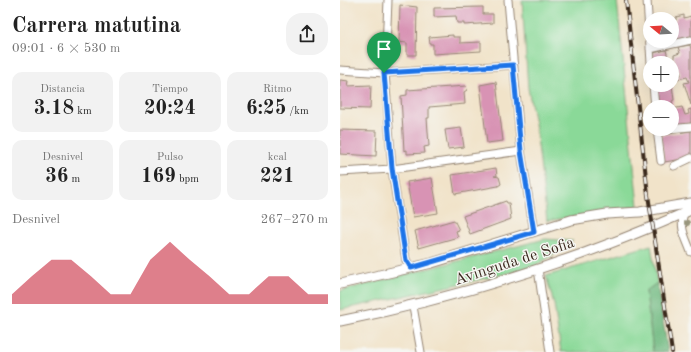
<!DOCTYPE html>
<html lang="es">
<head>
<meta charset="utf-8">
<style>
	body { margin:0; font-family:"Old Standard TT",serif; background:#f2f2f2; color:#222; height:100vh; display:flex; flex-direction:column; font-size:15px; white-space:nowrap }
	* { box-sizing:border-box; margin:0 }
	p { font-size:13px; color:#767676 }
	.icon { flex:none; width:22px; height:22px; fill:none; stroke:currentColor; stroke-width:2; stroke-linecap:round; stroke-linejoin:round }
	.map { position:relative; flex:1; overflow:hidden }
	.sheet { display:flex; flex-direction:column; background:#fff; width:340px }
	.sheet>* { flex:none }
	.needle { width:26px; rotate:288deg }
	.controls { position:absolute; left:303px; top:12px; display:grid; gap:8px }
	.controls a { display:grid; place-items:center; width:36px; height:36px; border-radius:50%; background:#fff; box-shadow:0 4px 16px #0002; font-size:20px }
	.pin { position:absolute; display:grid; place-items:center; width:34px; height:34px; color:#fff; margin:-41px -17px; border-radius:50% 50% 50% 0; rotate:-45deg; box-shadow:0 0 4px #0007 }
	.pin .icon { rotate:45deg }
	.round { display:grid; place-items:center; flex:none; width:42px; height:42px; border-radius:16px; background:#f2f2f2 }
	.headline { display:flex; align-items:center; justify-content:space-between; height:68px; padding:0 12px }
	h1 { font-size:22px; font-weight:700; line-height:30px }
	.metrics { display:grid; grid-template-columns:repeat(3,1fr); gap:6px; height:68px; padding:4px 12px }
	.metrics div { display:grid; align-content:center; border-radius:10px; background:#f2f2f2; text-align:center }
	.metrics b { font-size:20px; font-weight:700 }
	.metrics small { font-size:11px; font-weight:400 }
	.metrics p { font-size:11px }
	.chart { height:112px; padding:8px 12px }
	.chart p { display:flex; justify-content:space-between }
	.chart svg { width:100%; height:72px; margin-top:4px; fill:#d1495b; opacity:.7 }
	main { display:flex; flex:1; min-height:0 }
	.map>svg:first-child { display:block }
</style>
</head>
<body>
<main>
<section class="sheet">
<div class="headline"><div><h1>Carrera matutina</h1><p>09:01 · 6 × 530 m</p></div><a class="round"><svg class="icon" aria-label="share" viewBox="0 0 24 24"><path d="M12 15V3M7 8l5-5 5 5M5 13v7h14v-7"/></svg></a></div>
<div class="metrics">
<div><p>Distancia</p><b>3.18<small> km</small></b></div>
<div><p>Tiempo</p><b>20:24</b></div>
<div><p>Ritmo</p><b>6:25<small> /km</small></b></div>
</div>
<div class="metrics">
<div><p>Desnivel</p><b>36<small> m</small></b></div>
<div><p>Pulso</p><b>169<small> bpm</small></b></div>
<div><p>kcal</p><b>221</b></div>
</div>
<div class="chart"><p><span>Desnivel</span>267–270 m</p>
<svg viewBox="0 0 160 44" preserveAspectRatio="none"><path d="M0 44V38L10 27L20 17L30 17L40 27L50 38L60 38L70 17L80 6L90 17L100 27L110 38L120 38L130 27L140 27L150 38L160 38V44z"/></svg>
</div>
</section>
<div class="map">
<svg width="351" height="352" viewBox="0 0 351 352">
	<rect width="100%" height="100%" fill="#f6f6f2"/>
	<filter id="ink" filterUnits="userSpaceOnUse"><feTurbulence type="fractalNoise" baseFrequency=".025" numOctaves="2"/><feDisplacementMap in="SourceGraphic" scale="8" xChannelSelector="R" yChannelSelector="G"/><feConvolveMatrix kernelMatrix="1 2 1 2 8 2 1 2 1" color-interpolation-filters="sRGB"/></filter>
	<filter id="wash" filterUnits="userSpaceOnUse"><feTurbulence type="fractalNoise" baseFrequency=".012" numOctaves="4" result="noise"/><feDisplacementMap in="SourceGraphic" scale="16" xChannelSelector="R" yChannelSelector="G"/><feGaussianBlur stdDeviation="0.9" result="paint"/><feColorMatrix in="noise" values="0 0 0 0 0 0 0 0 0 0 0 0 0 0 0 0 0 1.4 0 .05"/><feComposite in="paint" operator="in"/></filter>
	<g filter="url(#wash)">
		<rect width="100%" height="100%" fill="#f1e3c9"/>
		<path fill="#8ad998" stroke="#62825b" d="M182,0H277L298,206L207,221L196,129L188,88Z
			M205,239L233,241L193,268L0,310V291Z
			M311,245L317,283L306,291L313,352H221L214,304L206,276Z"/>
		<path fill="#6fb980" stroke="#55724f" d="M317,283L328,352H313L306,291Z"/>
		<g id="blocks">
			<path fill="#d893b4" d="M60,5L77,7L76,55H67V43L59,42Z
				M143,7V14H153V23L124,25V23H117L116,16L94,17V8Z
				M344,15V18L351,16V37L332,41V21L336,20V17Z
				M113,35V37H120V43L141,42V51L93,54V44H90L89,37Z
				M350,45L351,49V105L344,83L349,82L347,77L338,79L337,76L341,75L334,58V55L340,53L338,47Z
				M326,50L329,62L314,63L313,53Z
				M0,80L9,81L8,86L31,85L30,109L0,108Z
				M156,82L163,141L147,143L140,85Z
				M316,85H332L334,100L332,101L333,107H319Z
				M126,86L127,90L124,92L125,104L89,107V118H87L89,146L84,147L85,153L67,154V150L64,151L61,96L67,95V90Z
				M342,107L345,115L349,114L348,110L351,109V123L332,126V109Z
				M121,128L124,147L108,149L105,130Z
				M0,130L37,131L36,156L0,154Z
				M351,131V155L337,160L324,162L321,135Z
				M156,168L157,176H154L159,177L161,184L158,186L115,194L112,175Z
				M92,178L98,213L73,217L67,182Z
				M166,201L167,203H169L171,219L130,234L123,216Z
				M114,220L119,230L116,231L118,237L79,248L75,231Z"/>
		</g>
	</g>
	<g filter="url(#ink)">
		<use href="#blocks" fill-opacity="0" stroke="#968674" stroke-width="1"/>
		<g fill="none" stroke-linecap="round" stroke-linejoin="round">
			<g stroke="#968674" stroke-width="9">
				<path id="minor" d="M48,0L45,73L52,169L66,260L71,268
					M168,0L181,151L194,232
					M307,0L311,63
					M310,49L351,40
					M0,70L45,73L173,65
					M313,85L315,107
					M317,129L321,161
					M317,130L351,127
					M334,166L351,158
					M0,172L52,169L181,151
					M344,213C339,228 346,238 351,252
					M198,269L210,352
					M73,306L81,352"/>
			</g>
			<g stroke="#968674" stroke-width="11">
				<path id="tertiary" d="M0,284L92,263L231,220L267,214L300,212L351,203
					M0,321C120,297 239,260 351,210"/>
			</g>
			<use href="#minor" stroke="#fff" stroke-width="7"/>
			<use href="#tertiary" stroke="#fff" stroke-width="9"/>
			<g stroke="#3b2a1e" stroke-width="4">
				<path id="rail" d="M286,0L308,195L332,352"/>
			</g>
			<use href="#rail" stroke="#f6f6f2" stroke-width="2.5" stroke-dasharray="8" stroke-linecap="butt"/>
		</g>
		<circle fill="#98957b" cx="347" cy="223" r="3"/>
	</g>
	<g fill="none" stroke-linecap="round" stroke-linejoin="round" filter="url(#ink)">
		<g stroke="#fff" stroke-width="8">
			<path id="route" d="M173,65L181,151L194,232L71,268L66,260L52,168L44,73Z"/>
		</g>
		<use href="#route" stroke="#1a73e8" stroke-width="5"/>
	</g>
	<g text-anchor="middle" stroke-width="3" stroke-linejoin="round" paint-order="stroke">
		<g font-size="16" fill="#3b2a1e" stroke="#f6f6f2">
			<text transform="translate(174 260) rotate(-18)" y="6">Avinguda de Sofia</text>
		</g>
	</g>
</svg>
<div class="controls">
<a><svg class="needle" viewBox="-14 -14 28 28"><path d="M0-13l5 13h-10z" fill="#e53935"/><path d="M0 13l5-13h-10z" fill="#767676"/></svg></a>
<a>+</a>
<a>−</a>
</div>
<div class="pin" style="left:44px;top:73px;background:#1e9e55"><svg class="icon" aria-label="arrive" viewBox="0 0 24 24"><path d="M6 21V4h12l-3 4 3 4H6"/></svg></div>
</div>
</main>
</body>
</html>
